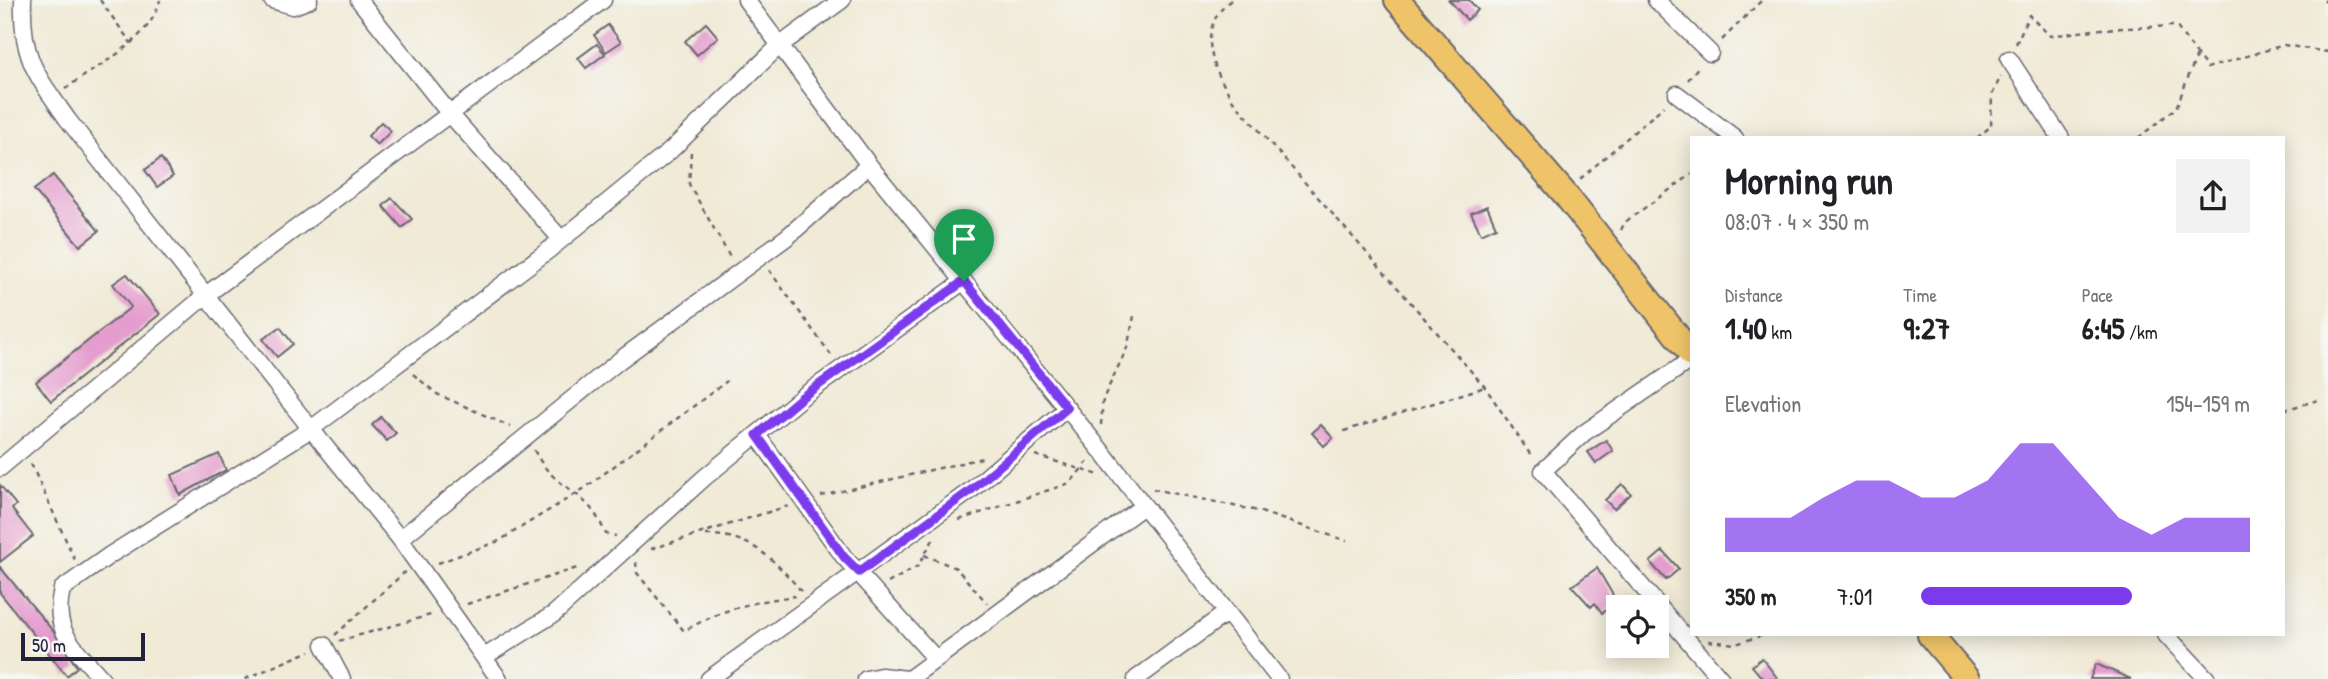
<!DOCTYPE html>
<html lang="en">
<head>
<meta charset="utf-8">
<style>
	body { margin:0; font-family:"Patrick Hand",sans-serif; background:#f2f2f2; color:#202124; height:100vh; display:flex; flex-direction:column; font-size:26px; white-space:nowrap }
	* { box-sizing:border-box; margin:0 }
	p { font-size:23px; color:#757577 }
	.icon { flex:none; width:38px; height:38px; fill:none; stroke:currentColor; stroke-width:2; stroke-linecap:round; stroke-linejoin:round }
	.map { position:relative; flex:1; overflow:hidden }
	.details { position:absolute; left:1690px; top:136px; width:595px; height:500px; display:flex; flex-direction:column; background:#fff; border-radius:0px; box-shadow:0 4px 18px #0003 }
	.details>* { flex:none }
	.fabs { position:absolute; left:1606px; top:595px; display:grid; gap:14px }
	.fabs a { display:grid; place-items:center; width:63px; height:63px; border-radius:0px; background:#fff; box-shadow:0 4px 18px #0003; font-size:35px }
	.scale { position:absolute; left:21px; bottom:18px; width:124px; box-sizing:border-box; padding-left:7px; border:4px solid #22223b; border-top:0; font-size:19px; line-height:24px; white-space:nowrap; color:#22223b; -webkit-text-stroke:5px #f6f6f2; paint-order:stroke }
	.pin { position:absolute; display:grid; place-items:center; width:60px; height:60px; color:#fff; margin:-72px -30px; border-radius:50% 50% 50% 0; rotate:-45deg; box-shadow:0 0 7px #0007 }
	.pin .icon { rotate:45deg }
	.round { display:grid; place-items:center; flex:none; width:74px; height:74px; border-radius:0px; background:#f2f2f2 }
	.overview { display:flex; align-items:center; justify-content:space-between; height:119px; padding:0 35px }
	h1 { font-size:38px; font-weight:700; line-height:52px }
	.figures { display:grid; grid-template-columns:repeat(3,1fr); gap:10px; height:119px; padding:7px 35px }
	.figures div { display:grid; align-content:center }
	.figures b { font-size:30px; font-weight:700 }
	.figures small { font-size:19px; font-weight:400 }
	.figures p { font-size:19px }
	.chart { height:196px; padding:14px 35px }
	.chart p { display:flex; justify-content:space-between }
	.chart svg { width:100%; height:126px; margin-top:7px; fill:#7c3aed; opacity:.7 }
	ul { padding:0 35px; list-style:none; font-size:23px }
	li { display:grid; grid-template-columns:112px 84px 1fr; align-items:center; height:52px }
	li i { height:18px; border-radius:9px; background:#7c3aed }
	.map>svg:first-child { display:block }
</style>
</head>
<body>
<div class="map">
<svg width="2328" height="679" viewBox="0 0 2328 679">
	<rect width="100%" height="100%" fill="#f6f6f2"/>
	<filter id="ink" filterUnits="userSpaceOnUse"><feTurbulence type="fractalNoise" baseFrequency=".0143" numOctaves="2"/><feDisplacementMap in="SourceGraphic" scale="14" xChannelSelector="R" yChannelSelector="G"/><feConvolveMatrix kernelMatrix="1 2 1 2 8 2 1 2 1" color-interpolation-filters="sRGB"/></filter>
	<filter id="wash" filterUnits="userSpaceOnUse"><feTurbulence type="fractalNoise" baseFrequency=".00686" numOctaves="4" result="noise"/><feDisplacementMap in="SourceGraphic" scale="28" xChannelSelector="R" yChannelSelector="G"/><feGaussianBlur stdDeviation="1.57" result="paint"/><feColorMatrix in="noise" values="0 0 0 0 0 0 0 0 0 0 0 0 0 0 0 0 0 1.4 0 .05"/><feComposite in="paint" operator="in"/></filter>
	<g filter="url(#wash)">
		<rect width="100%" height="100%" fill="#f0ead6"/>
		<g id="blocks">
			<path fill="#e59cce" d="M1449,0H1469L1478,10L1467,20Z
				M706,23L718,37L697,55L685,41Z
				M608,25L621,42L606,52L594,35Z
				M597,44L605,54L586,68L578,58Z
				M381,122L391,131L377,145L368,136Z
				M161,158L173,176L157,187L145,170Z
				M53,175L99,231L80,246L34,190Z
				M392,198L412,219L402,228L383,206Z
				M1487,206L1496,227L1481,234L1471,213Z
				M127,274L160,314L51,401L36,382L131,307L113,284Z
				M280,327L293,344L277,357L263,339Z
				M381,417L396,433L387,441L372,425Z
				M1321,425L1333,438L1324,446L1312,433Z
				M1606,440L1613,451L1596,463L1588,452Z
				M219,454L226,470L180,495L172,475Z
				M1622,484L1631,494L1614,509L1605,500Z
				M0,485L16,505L12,509L33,536L0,562Z
				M1663,551L1679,569L1666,580L1650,562Z
				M0,567L53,631L77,667L67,676L0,593Z
				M1597,568L1617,602L1602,613L1595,603L1591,607L1572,586Z
				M1762,658L1778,679H1763L1752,666Z
				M2096,664L2131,679H2090Z"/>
		</g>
	</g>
	<g filter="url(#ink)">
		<use href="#blocks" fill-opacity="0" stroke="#6a6871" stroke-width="2"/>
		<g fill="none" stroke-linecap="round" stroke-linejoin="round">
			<g stroke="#6a6871" stroke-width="19">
				<path id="minor" d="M23,0C21,59 36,74 68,120L311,429L550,249L670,151L779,46L842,0
					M272,0L293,6L309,0
					M359,0L450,114L561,239
					M746,0L869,165L1103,453L1279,679
					M1656,0L1710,53
					M2009,59L2061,138
					M1677,94L1735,138
					M1692,359L1584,433L1543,471L1721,679
					M757,435L844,557L936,659
					M0,468L206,295L603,0
					M400,539L620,360L787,237L869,165
					M2166,635L2207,679
					M324,645L342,679
					M484,657L554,614L704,478L802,397L964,281
					M102,679C76,648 51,633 62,589L110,555L311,429L400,539L499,679
					M709,679L970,491L1067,408
					M866,679L881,676L907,679
					M909,679L1142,507
					M1136,679L1226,613"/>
			</g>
			<g stroke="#6a6871" stroke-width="28">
				<path id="highway" d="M1397,0L1564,193L1692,355
					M1930,635L1967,679"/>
			</g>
			<path stroke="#6a6871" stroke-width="2.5" stroke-dasharray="5 5" stroke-linecap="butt" d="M100,0L131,43
				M1231,0C1194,30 1213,69 1234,102L1485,387L1532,457
				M2324,0L2328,4
				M1722,40L1762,0
				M2016,44L2029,15L2050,36L2101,29L2176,26L2207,68L2284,45L2328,52
				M1688,80L1699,66
				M65,89C97,65 150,42 160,0
				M1977,138L1991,126L1992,95L2001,76
				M2138,138L2176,108L2197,55
				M691,152L689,184L731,259
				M1580,179L1664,106
				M1621,230L1625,222L1692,174
				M769,270L831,355
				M413,374L437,394L511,427
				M2284,410L2318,400
				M1101,425L1103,399L1127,348L1135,312
				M1344,431L1485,387
				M534,450C551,483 566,482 588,505C596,513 601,524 606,534L616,536
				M1035,455L1099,475
				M31,464L75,560
				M1153,489L1258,511L1347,541
				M821,496L982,458
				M959,520L1070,483L1089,460
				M706,535C752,534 775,561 803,593
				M651,549L788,506
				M924,555L956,568L987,603
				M636,562L637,573L684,631C722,609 751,602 795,596
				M438,563L499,541L585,488L727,381
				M888,583L918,566L934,538
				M467,604L580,567
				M335,635L405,572
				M339,641L434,614
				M1708,641L1736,644L1763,635
				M245,679L310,651"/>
			<use href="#minor" stroke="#fff" stroke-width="16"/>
			<use href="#highway" stroke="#efc469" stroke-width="24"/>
		</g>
	</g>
	<g fill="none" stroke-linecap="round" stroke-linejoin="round" filter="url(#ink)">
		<g stroke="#fff" stroke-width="14">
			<path id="route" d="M964,281L1067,408L970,491L859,572L844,557L757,435L802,397Z"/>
		</g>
		<use href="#route" stroke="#7c3aed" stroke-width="9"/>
	</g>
</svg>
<div class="fabs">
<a><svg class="icon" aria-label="locate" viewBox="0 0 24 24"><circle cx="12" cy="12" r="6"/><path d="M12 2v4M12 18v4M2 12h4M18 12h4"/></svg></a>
</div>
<div class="scale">50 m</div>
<div class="pin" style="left:964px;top:281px;background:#1e9e55"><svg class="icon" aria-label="arrive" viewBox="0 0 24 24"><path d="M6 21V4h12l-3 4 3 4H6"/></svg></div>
<section class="details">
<div class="overview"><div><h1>Morning run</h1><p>08:07 · 4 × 350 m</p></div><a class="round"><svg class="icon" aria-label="share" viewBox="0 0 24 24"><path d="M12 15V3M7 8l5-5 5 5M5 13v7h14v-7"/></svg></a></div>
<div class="figures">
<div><p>Distance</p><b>1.40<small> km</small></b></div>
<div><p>Time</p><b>9:27</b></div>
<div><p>Pace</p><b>6:45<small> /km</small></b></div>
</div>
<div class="chart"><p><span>Elevation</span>154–159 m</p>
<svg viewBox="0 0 160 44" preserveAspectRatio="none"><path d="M0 44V32L10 32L20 32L30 25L40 19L50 19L60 25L70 25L80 19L90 6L100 6L110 19L120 32L130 38L140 32L150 32L160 32V44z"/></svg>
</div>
<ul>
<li><b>350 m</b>7:01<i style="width:64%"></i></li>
</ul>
</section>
</div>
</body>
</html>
